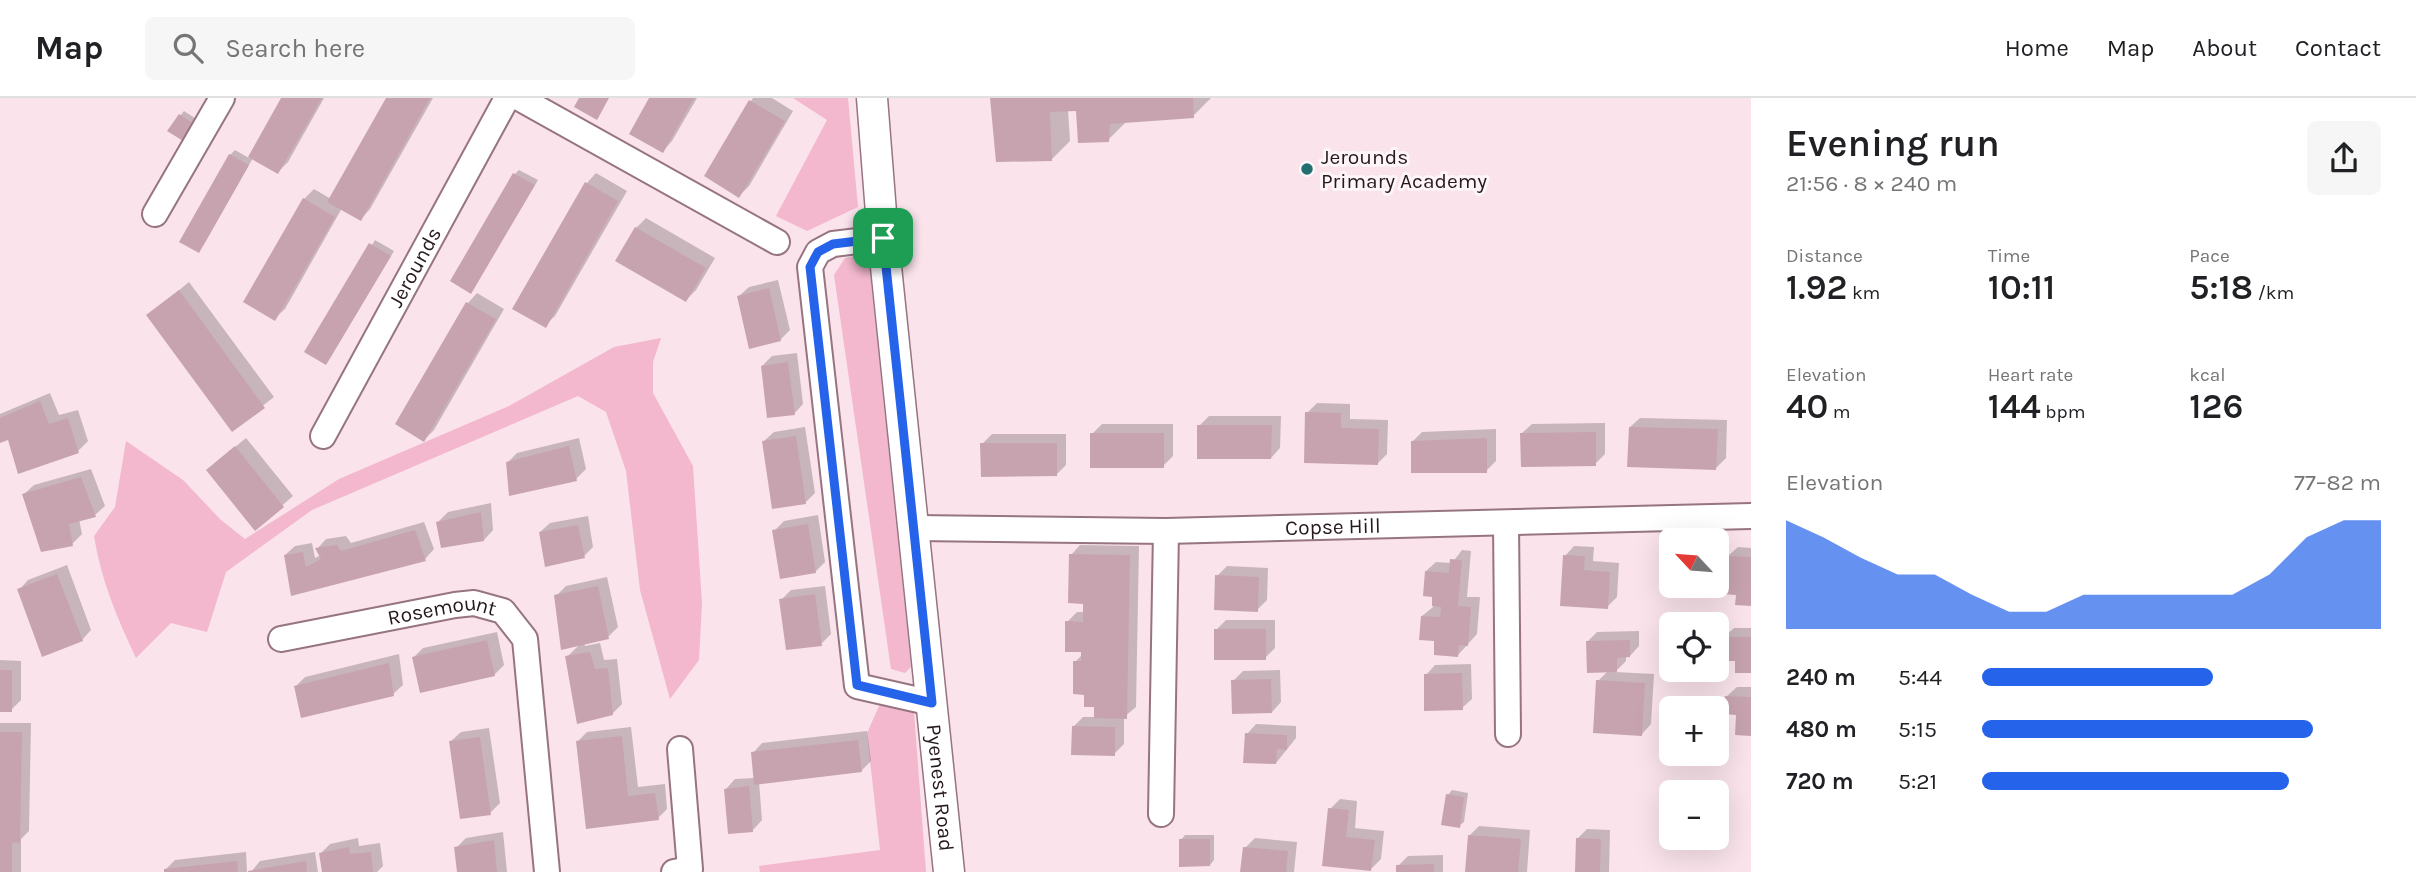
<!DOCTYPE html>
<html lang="en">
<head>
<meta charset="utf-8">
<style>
	body { margin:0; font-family:Karla,sans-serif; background:#f6f6f6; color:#202124; height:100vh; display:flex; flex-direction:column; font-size:26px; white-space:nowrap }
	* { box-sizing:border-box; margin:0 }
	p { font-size:23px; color:#757577 }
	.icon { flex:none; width:38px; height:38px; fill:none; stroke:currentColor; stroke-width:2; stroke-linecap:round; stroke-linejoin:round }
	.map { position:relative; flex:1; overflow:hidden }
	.sheet { display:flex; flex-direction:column; background:#fff; width:665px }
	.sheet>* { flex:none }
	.needle { width:46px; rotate:296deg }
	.fabs { position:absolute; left:1659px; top:430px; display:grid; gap:14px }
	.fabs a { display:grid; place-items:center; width:70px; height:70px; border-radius:10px; background:#fff; box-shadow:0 7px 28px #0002; font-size:35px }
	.pin { position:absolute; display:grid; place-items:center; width:60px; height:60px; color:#fff; margin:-30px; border-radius:14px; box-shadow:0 4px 10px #0006 }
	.round { display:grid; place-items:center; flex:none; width:74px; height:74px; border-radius:10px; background:#f6f6f6 }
	.summary { display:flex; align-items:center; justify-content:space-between; height:119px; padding:0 35px }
	h1 { font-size:38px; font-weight:600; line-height:52px }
	.stats { display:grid; grid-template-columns:repeat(3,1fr); gap:10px; height:119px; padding:7px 35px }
	.stats div { display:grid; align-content:center }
	.stats b { font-size:35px; font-weight:600 }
	.stats small { font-size:19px; font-weight:400 }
	.stats p { font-size:19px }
	.chart { height:196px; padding:14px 35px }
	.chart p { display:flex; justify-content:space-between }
	.chart svg { width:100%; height:126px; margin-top:7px; fill:#2563eb; opacity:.7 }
	ul { padding:0 35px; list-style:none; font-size:23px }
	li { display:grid; grid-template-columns:112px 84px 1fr; align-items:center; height:52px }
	li i { height:18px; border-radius:9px; background:#2563eb }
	header { display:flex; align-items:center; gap:42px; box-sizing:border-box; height:98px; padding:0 35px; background:#fff; border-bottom:2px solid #e0e0e0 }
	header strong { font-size:33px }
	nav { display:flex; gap:38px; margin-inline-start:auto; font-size:24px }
	.search { width:490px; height:63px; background:#f6f6f6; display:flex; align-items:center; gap:18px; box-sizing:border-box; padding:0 24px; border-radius:10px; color:#757577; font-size:26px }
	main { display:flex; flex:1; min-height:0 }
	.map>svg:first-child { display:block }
</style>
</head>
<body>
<header>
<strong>Map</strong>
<div class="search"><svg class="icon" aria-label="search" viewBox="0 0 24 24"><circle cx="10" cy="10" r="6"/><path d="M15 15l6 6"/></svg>Search here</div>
<nav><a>Home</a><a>Map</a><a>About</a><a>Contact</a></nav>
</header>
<main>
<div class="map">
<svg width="1751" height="774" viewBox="0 0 1751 774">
	<rect width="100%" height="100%" fill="#fae3eb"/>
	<path fill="#f3b7ce" d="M793,0H848L858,109L807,133L776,118L827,22Z
		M868,155L911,569L905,575L891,571L834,177L845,160Z
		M661,240L653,264V295L693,368L702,505L699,562L670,601L640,492L626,373L606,314L578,298L312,412L226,474L207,534L171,525L136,560C117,520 101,482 94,438L115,409L126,343L183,382L221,422L245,441L339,381L509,308L614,249Z
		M880,606L914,614L926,774H760L759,768L880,752L867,635Z"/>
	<path fill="#0003" d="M283,0H324L288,64L278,74L253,60L203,148L230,57L235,52L249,60Z
		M388,0H433L370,111L361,121L342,110L285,211L275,220L304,101L314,91L331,101Z
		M651,0H697L672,43L663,53Z
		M753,0H772L793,13L749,88L739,98L706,78Z
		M992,0H1211L1193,18L1126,24L1108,42L1078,12H1068L1070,43L1052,61Z
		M184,13L201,24L170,33L180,18Z
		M519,72L538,82L471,194L515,76Z
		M596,75L627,93L555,218L545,227L587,85Z
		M646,120L715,160L696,192L686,202L636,130Z
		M375,142L394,153L330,260L306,253Z
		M778,182L790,232L780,242L739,198L749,189Z
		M189,184L274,299L233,331L149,217Z
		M477,195L504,211L434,332L424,342L397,326L468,205Z
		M797,255L803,306L794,316L762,268L772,258Z
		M50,295L59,317L78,312L88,343L78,353L9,340L0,343V316Z
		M1317,305L1350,306V321L1388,322L1387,356L1377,366L1307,315Z
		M1209,318H1281L1280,350L1271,360L1199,328Z
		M1640,320L1727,322L1726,360L1716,370L1630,329Z
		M1605,325V356L1595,366L1522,335L1532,326Z
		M1102,326H1173V358L1163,368L1092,336Z
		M805,329L815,395L805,405L764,343L774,334Z
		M1496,331V363L1486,373L1413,343L1422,334Z
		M992,336H1066V367L1057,376L982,346Z
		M246,340L293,398L255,431L218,363Z
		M579,340L586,371L576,381L507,365L517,355Z
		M91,371L105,408L95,417L79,421L82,436L72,446L24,396L34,387Z
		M491,405L493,432L484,442L438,424L448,414Z
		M818,417L825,464L815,474L774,433L784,423Z
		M588,418L593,449L584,458L540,434L550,425Z
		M424,424L434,451L425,461L292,496L285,457L295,448L312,445L315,460L321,457L317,451L326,441L346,438L351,445Z
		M1080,447L1139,448L1136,609L1124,619V646L1114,656L1073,629L1083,619H1096V607L1085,595L1075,564L1083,556L1067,524L1077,514H1085L1071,457Z
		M1574,448L1594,449L1593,463L1619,465L1617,499L1607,509L1565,458Z
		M1738,449L1751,450V506L1737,505V495L1728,458Z
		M1462,452L1471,453L1467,499H1480L1477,536L1458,557L1436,542L1422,518L1433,509L1434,497L1426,473L1436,464L1452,465Z
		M67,467L91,532L82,542L19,492L28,482Z
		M1227,468L1268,470L1267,502L1257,512L1217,478Z
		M607,479L618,529L608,539L584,545L585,548L600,545L604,562L617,561L622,606L612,616L567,559L580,546L556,498L566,488Z
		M825,488L831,536L821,546L781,502L791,492Z
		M1226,522H1275V550L1265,560L1216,532Z
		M1734,530H1751V574L1737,573V561L1724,539Z
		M1639,533V548L1630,558H1626V563L1615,574L1654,576L1651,626L1642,636L1598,583L1608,573L1587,544L1597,534Z
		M497,534L504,567L494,577L414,559L423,550Z
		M399,556L403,587L393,596L296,588L305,579Z
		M0,562L21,563V602L11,612H0Z
		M1471,566L1472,601L1462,610L1426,577L1435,567Z
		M1280,572L1281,604L1272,614L1233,583L1243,573Z
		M1737,589H1751V636L1737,635L1738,615L1727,598Z
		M0,625H31L29,733L21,741V774H0Z
		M1256,626L1296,628V640L1276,665L1247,636Z
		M631,629L638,689L665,686L667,711L658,720L587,729L577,644L587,634Z
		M489,630L500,705L490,715L451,643L461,634Z
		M867,633L871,663L861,673L759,684L762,722L753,732L726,691L735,681L755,680L753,655L762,645Z
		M1452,692L1468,695L1464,724L1459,728L1448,697Z
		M1340,701L1357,703L1355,730L1384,733L1381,761L1371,771L1324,766L1330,711Z
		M1479,728L1530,732L1527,774H1466L1469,738Z
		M1587,731L1610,732L1609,774H1576L1577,741Z
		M503,734L507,774H459L456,750L466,740Z
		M1185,737H1214V762L1210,767L1181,742Z
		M358,740L359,748L380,745L383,768L377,774H323L320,756L330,746Z
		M1255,740L1297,744L1294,774H1242L1245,750Z
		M246,754L247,774H166V771L175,762Z
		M315,754L318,774H251L260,763Z
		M1443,757V774H1398V768L1408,758Z"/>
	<path fill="#c7a3b0" d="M281,0H322L278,76L248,59Z
		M386,0H430L361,123L327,104Z
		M579,0H609L597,22L574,9Z
		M649,0H694L663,55L629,36Z
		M990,0H1193L1194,20L1110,26L1109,44L1078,45L1076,13L1050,14L1052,63L996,64Z
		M749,2L785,23L739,100L704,78Z
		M179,16L198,29L188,46L167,33Z
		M229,56L249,67L199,155L179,144Z
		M513,75L535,87L471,196L450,183Z
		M585,84L618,103L546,230L512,211Z
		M303,100L335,119L275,223L243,204Z
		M635,129L706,170L686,204L615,163Z
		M369,145L391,158L326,267L304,254Z
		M769,190L781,243L749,251L737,198Z
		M179,192L265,310L232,334L146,217Z
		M466,204L496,221L424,344L395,326Z
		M788,264L795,317L767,320L761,268Z
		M40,303L49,326L68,320L79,355L18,376L8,342L0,345V320Z
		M1305,314L1341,315V330L1379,331L1378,367L1304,365Z
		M1197,327H1272L1271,361H1197Z
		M1629,329L1718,331L1716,372L1627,369Z
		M1596,334V368L1521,369L1520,335Z
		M1090,335H1164V370H1090Z
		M796,338L806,406L772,411L762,343Z
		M1487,340V375H1411V343Z
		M980,345H1057V378L981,379Z
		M235,348L284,409L255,433L206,372Z
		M569,348L577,383L509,398L506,364Z
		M81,379L96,419L69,426L73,448L41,454L22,396Z
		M481,414L484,443L441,450L436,424Z
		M808,426L816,475L780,481L772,432Z
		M578,427L585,460L545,469L539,434Z
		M415,432L426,463L291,498L284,457L303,454L306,469L321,461L315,450L337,447L341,453Z
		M1069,456L1130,457L1127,621L1094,620V609H1084V597L1073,596V563H1081V554H1065V523L1083,524V506L1068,505Z
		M1563,457L1585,458L1584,472L1610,474L1608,511L1560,508Z
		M1726,458L1751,459V508L1735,507L1736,497L1723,496Z
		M1450,461L1462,462L1458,508L1471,509L1468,548L1459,547L1458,559L1434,557V543L1419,542L1421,518L1440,519L1441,509L1432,508V499L1423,498L1425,473L1449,475Z
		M57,476L83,543L42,559L17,491Z
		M1215,477L1259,479L1258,514L1214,512Z
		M598,488L609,541L561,552L554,497Z
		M815,496L822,548L786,552L779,501Z
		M1214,531H1266V562H1214Z
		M1723,539H1751V575H1735V563H1722Z
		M487,542L495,578L420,595L412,559Z
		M1630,542V559L1617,560V574L1587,575L1586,543Z
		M590,554L595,571L608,570L613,617L577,626L565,558Z
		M389,565L394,598L301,620L294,588Z
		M0,572H12V614H0Z
		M1462,575L1463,612L1424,613V576Z
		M1271,581L1272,615L1232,616L1231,582Z
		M1596,582L1645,585L1642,638L1593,635Z
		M1725,598L1751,599V638L1735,637L1736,617L1724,616Z
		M1072,628L1115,629V658L1071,657Z
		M0,634H22L20,745L12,744V774H0Z
		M1245,635L1287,637V652L1277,651L1276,666L1243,665Z
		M622,638L628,698L655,695L659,722L586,731L576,643Z
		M480,639L491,717L460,721L449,643Z
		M858,642L862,674L754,687L751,654Z
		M749,688L753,734L728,736L724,691Z
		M1446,696L1464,699L1460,730L1441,727Z
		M1328,710L1349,712L1346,739L1375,742L1371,773L1322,768Z
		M1468,737L1521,741L1518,774H1465Z
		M1576,740L1601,741L1600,774H1575Z
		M1179,741H1210V768L1179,769Z
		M494,742L497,774H457L454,749Z
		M349,749L350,756L371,754L373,774H322L319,755Z
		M1243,749L1288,753L1286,774H1240Z
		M237,763L238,774H164V771Z
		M306,763L307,774H248V773Z
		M1434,766V774H1396V767Z"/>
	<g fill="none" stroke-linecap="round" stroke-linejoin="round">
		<g stroke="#967481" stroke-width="28">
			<g id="minor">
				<path d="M519,0L777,144"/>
				<path d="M155,116L222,0"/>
				<path d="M883,140L833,146L818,154L810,169L857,588L932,605"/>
				<path id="s1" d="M323,338L507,0"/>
				<path d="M1506,425L1508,636"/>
				<path id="s2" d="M915,430L1166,433L1751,418"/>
				<path id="s3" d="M281,541L455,507L474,505L503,513L525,541L547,774"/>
				<path d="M1161,716L1166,433"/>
				<path d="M674,774L690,771L680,651"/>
			</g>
		</g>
		<g stroke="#967481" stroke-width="33">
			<g id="tertiary">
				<path id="s4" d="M872,0L883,140L949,774"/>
			</g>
		</g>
		<use href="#minor" stroke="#fff" stroke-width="24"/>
		<use href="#tertiary" stroke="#fff" stroke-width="30"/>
	</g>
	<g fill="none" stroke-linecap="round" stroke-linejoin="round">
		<g stroke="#fff" stroke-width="14">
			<path id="route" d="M883,140L932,605L857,587L810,169L818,154L833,146Z"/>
		</g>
		<use href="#route" stroke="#2563eb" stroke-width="9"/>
	</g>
	<circle fill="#236f70" stroke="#fdf5f8" stroke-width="2.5" cx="1307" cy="71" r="7"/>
	<g text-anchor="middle" stroke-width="6" stroke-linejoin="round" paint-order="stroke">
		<g font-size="21" fill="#26191e" stroke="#fdf5f8" text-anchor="start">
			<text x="1321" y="66">Jerounds<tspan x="1321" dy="24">Primary Academy</tspan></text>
		</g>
		<g font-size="21" fill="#26191e" stroke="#fdf5f8">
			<text dy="7" stroke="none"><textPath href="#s1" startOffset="192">Jerounds</textPath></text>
			<text dy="7" stroke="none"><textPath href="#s2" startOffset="418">Copse Hill</textPath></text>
			<text dy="7" stroke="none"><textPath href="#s3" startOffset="164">Rosemount</textPath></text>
			<text dy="7" stroke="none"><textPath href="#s4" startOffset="693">Pyenest Road</textPath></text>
		</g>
	</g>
</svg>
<div class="fabs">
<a><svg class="needle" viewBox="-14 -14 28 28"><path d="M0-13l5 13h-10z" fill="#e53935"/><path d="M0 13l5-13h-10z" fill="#757577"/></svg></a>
<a><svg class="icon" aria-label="locate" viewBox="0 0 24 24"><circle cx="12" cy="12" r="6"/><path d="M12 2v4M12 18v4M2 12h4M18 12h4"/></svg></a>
<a>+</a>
<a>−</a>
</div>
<div class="pin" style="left:883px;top:140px;background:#1e9e55"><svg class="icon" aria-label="arrive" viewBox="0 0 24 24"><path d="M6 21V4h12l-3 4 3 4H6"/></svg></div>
</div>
<section class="sheet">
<div class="summary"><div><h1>Evening run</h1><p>21:56 · 8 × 240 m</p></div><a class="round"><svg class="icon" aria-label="share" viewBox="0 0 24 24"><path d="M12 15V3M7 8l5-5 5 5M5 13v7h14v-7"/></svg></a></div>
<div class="stats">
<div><p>Distance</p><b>1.92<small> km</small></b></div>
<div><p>Time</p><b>10:11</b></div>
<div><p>Pace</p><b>5:18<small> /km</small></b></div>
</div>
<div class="stats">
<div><p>Elevation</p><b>40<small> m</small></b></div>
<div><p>Heart rate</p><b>144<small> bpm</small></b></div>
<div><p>kcal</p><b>126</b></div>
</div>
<div class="chart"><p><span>Elevation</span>77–82 m</p>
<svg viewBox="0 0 160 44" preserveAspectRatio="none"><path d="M0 44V6L10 12L20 19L30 25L40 25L50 32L60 38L70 38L80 32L90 32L100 32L110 32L120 32L130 25L140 12L150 6L160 6V44z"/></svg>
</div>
<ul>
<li><b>240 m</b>5:44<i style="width:58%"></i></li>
<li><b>480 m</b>5:15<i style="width:83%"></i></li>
<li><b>720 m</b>5:21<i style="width:77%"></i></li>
</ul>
</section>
</main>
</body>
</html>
